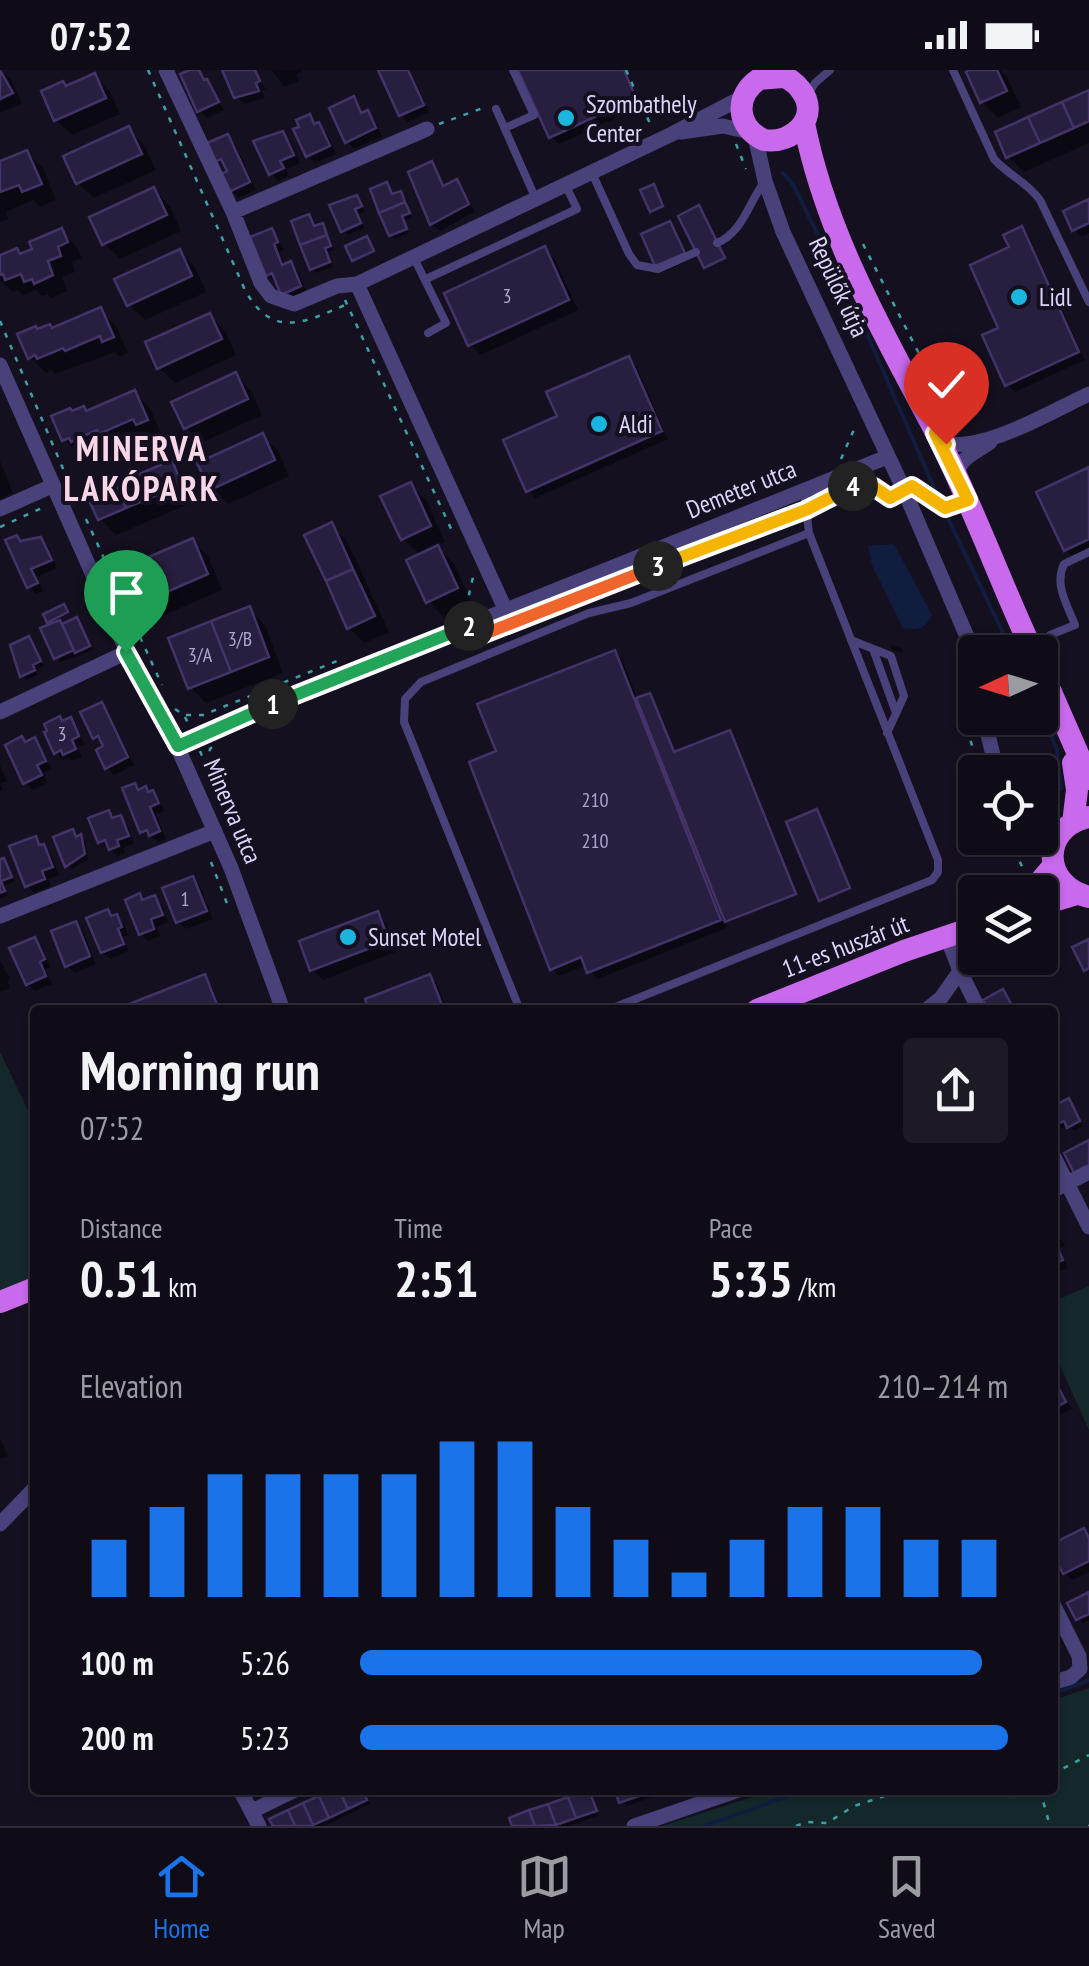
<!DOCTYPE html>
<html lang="en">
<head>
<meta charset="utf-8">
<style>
	body { margin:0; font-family:"PT Sans Narrow",sans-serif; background:#1d1a25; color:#f1f3f6; height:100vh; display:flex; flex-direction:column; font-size:38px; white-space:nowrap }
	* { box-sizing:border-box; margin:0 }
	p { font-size:32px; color:#9b9ba2 }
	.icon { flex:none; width:55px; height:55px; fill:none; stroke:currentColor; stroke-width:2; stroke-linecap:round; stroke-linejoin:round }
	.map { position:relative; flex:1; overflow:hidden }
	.sheet { position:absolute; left:30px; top:935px; width:1028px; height:790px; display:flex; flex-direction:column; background:#0f0c18; border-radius:10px; box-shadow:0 2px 8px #0004,0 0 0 2px #2f2c37 }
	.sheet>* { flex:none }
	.needle { width:65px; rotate:266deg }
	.buttons { position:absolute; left:958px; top:565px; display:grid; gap:20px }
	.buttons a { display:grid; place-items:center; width:100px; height:100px; border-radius:10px; background:#0f0c18; box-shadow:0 2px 8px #0004,0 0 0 2px #2f2c37; font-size:50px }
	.pin { position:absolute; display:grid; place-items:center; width:85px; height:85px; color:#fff; margin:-102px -42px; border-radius:50% 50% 50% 0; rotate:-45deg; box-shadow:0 0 10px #0007 }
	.pin .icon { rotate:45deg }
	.km { position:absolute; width:50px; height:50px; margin:-25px; border-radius:50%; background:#222; color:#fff; font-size:28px; line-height:50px; text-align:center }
	.round { display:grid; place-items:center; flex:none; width:105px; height:105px; border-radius:10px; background:#1d1a25 }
	.summary { display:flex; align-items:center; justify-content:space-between; height:170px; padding:0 50px }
	h1 { font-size:55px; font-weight:600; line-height:75px }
	.stats { display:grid; grid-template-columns:repeat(3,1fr); gap:15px; height:170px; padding:10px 50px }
	.stats div { display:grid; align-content:center }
	.stats b { font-size:50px; font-weight:600 }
	.stats small { font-size:28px; font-weight:400 }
	.stats p { font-size:28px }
	.chart { height:280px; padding:20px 50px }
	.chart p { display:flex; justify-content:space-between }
	.chart svg { width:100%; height:180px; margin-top:10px; stroke:#1a73e8; stroke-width:6 }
	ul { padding:0 50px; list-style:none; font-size:32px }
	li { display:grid; grid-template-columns:160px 120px 1fr; align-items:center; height:75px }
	li i { height:25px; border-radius:12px; background:#1a73e8 }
	.status { display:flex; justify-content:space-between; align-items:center; height:70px; padding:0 50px; background:#0f0c18; direction:ltr }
	.status svg { height:28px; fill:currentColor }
	.menu { display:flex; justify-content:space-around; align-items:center; height:140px; border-top:2px solid #2f2c37; background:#0f0c18; font-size:28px; color:#9b9ba2 }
	.menu a { display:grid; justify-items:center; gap:5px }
	.menu .selected { color:#1a73e8 }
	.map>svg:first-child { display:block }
</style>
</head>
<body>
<div class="status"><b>07:52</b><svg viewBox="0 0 49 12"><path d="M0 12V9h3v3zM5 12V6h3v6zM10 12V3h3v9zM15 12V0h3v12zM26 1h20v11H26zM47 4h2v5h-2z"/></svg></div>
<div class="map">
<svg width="1089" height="1756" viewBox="0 0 1089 1756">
	<rect width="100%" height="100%" fill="#141020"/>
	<path fill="#142829" d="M0,982L35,1055V1211L0,1223Z
		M1089,1216V1360L1053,1280L1052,1232Z
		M1089,1618V1756H662L774,1720H1052L1053,1630Z"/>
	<path fill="#111d3e" d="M894,474L932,545C924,560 919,560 903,558L872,495L868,476Z"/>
	<path fill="#0007" d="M0,0L10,8L22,33L0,43Z
		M196,0L204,7L224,40L207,48L199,41Z
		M225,0H252L266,19L261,20L265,28L244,34L236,26Z
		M272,0H302V1L296,4L299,11L284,17Z
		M385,0H410L429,42L408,52L401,45Z
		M521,0H626L642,36L559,74L551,67Z
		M969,0H1000L1007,7L1021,37L998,48L982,32Z
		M95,6L110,22L120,44L72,65L56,50L67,18Z
		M1089,22V73L1024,102L1008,87Z
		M354,29L364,44L367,43L374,50L382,66L354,79L347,71Z
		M309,47L326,62L336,84L315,93L308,86L302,58Z
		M128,59L144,75L156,100L94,128L78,113Z
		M283,64L290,71L300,93L286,99L289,106L278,111L271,103Z
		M228,67L235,74L256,120L239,128L231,120L227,97L217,90Z
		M27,83L43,98L56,130L40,137L33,130L6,142L9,149L0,152V94Z
		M431,94L445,117L457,112L464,119L474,142L440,161L432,154L412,103Z
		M386,115L394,126L400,123L405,128L412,147L404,151L409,163L395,169L391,164Z
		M154,120L170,136L181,161L120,189L104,173Z
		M357,128L365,141L358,144L364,158L348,165L343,161Z
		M1089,132V163L1082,167L1074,159Z
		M308,147L315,158L322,156L326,160L334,180L328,182L333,197L316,203L312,198Z
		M670,154L677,161L690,190L665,202L657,195Z
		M1022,159L1029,167L1085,290L1015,322L1007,315L1002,259L1012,179Z
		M61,161L77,177L82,188L72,192L75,202L62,207L67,221L51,228L48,224L42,226L36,220L23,225L18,220L12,222L0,210V188L21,186Z
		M272,161L284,180L279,182L285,196L291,194L298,201L307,224L290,231L268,204Z
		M545,180L555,190L578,240L481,285L471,275Z
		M179,182L195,197L206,222L145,250L129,235Z
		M100,240L116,256L128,283L120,287L115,282L55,304L51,300L46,303L30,287L53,261Z
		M209,246L225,261L236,285L175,313L159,298Z
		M629,289L636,296L668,369L535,428L528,420L560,347Z
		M236,305L251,321L262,345L201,373L186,357Z
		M134,323L150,338L162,366L154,369L149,364L89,386L85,382L80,385L64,369L87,343Z
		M262,366L278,381L289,406L228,434L212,418Z
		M0,391L13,423L0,429Z
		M171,393L187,409L196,431L116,465L100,449Z
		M1089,399V480L1073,487L1066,480Z
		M410,415L426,430L445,472L436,476L454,494L472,534L444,547L428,531L421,486L403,469Z
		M331,456L347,471L389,562L365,573L349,558Z
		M41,470L48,477L57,498L37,507L43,521L36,524L29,517L22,473Z
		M192,471L208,486L222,520L157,548L141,533Z
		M65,538L68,544L56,550L63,557L77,550L93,580L61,592L56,587L53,555L49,551Z
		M249,539L265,555L283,603L206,633L190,617Z
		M28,569L44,596L35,600L38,604L27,610L22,606Z
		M891,575L903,579V583L892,580Z
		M615,583L622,590L638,630L674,685L731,665L796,825L725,854L727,858L597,909L587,895L559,906L552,898L499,682Z
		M101,635L108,642L134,695L114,705L107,697L106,678L95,667Z
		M70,650L85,674L77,677L82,687L72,691L69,687L63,690L56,682L63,654Z
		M34,670L52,699L43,703L47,713L33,720L25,712Z
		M0,695L7,711L0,714L3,720L0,721Z
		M135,716L140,721L145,719L153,722L160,730L164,741L156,744L166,769L159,772L142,761Z
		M108,743L127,755L134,773L123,778L125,783L118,786L100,772Z
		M72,762L85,772L88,789L71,800L56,769Z
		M35,769L51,784L59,805L48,809L51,816L34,823L27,815Z
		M4,791L15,811L4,816L8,825L0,829V792Z
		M192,809L200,816L213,849L186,859L178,852Z
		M139,826L145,832L154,828L162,836L168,852L156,857L160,866L148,871L141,864Z
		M108,842L124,854L128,865L123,867L129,881L110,889L103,882Z
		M377,844L387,854L398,881L323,910L312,900Z
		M76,854L83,861L96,894L75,903L67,895Z
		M34,870L42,877L50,897L45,899L52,914L35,921L28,914Z
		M0,890L10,909L7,911L10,918L0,922Z
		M204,907L211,914L221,940H121Z
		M429,907L437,914L447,940H371Z
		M1052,1003L1061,1018L1055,1021L1059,1028L1052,1031Z
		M1072,1036L1083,1056L1074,1061L1068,1055L1058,1060L1052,1053Z
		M1052,1151L1065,1176L1059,1178L1068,1198L1058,1202L1052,1196Z
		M1052,1309L1072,1339L1052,1349Z
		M0,1368L8,1386L0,1389Z
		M1052,1446L1061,1464L1052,1468Z
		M1084,1461L1089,1467V1502L1072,1510L1066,1504L1055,1509L1052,1477Z
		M1089,1525V1550L1083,1553L1078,1549Z
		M337,1720H363L370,1734L324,1756H275Z
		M388,1720H407L394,1726Z
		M516,1720H531L532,1723L521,1727Z
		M618,1720H672L626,1736Z
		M588,1722L599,1745L569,1756H514Z"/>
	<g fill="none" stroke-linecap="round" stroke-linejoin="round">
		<path stroke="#111d3e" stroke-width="4" d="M783,103L794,116L867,264L939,429
			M947,446L1012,582
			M1040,641L1057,680L1061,719
			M1052,1624L1089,1610
			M705,1756L804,1720"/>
	</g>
	<path fill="#281e3f" stroke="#433368" stroke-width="2.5" d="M0,0L13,23L0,29Z
		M190,0H199L204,10L207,9L219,32L197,42L180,4Z
		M222,0H255L260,11L256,13L259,21L234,28Z
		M378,0H408L424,35L399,46Z
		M518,0H624L636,28L549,68Z
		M969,0H997L1007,21L980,33L966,2Z
		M95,3L106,28L54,51L41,21L63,11L66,16Z
		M1089,20V51L1074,58L1062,32Z
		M354,26L361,43L368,40L376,58L345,73L329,38Z
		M1062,32L1074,58L1040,73L1028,47Z
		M310,44L314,54L319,52L330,76L306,87L293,59L299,57L296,50Z
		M1028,47L1040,73L1006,88L995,62Z
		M129,56L142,84L76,114L63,86Z
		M283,61L294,85L280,91L284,98L269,105L253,71Z
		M228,64L250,112L229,122L221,104L227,101L221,89L215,92L207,73Z
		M27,80L42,114L22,122L19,115L0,122V91Z
		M432,91L443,116L457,109L469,134L430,155L408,102Z
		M387,112L392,124L401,121L405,132L379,143L370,119Z
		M654,114L663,136L650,142L640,120Z
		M154,117L167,145L102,175L89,147Z
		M357,125L362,136L355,139L361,153L341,162L329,135Z
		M1089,129V153L1072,161L1063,141Z
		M405,132L410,143L402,146L407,159L389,166L379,143Z
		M699,135L725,188L704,198L678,146Z
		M309,144L314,156L323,153L327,165L300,175L291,151Z
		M670,151L685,183L655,196L641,164Z
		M1022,156L1079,282L1005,316L982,265L998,258L970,195L1009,177L1003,165Z
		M62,158L68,172L58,177L61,186L48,191L53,205L34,214L32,209L24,212L21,204L5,210L3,204L0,205V185L17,178L20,184L32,179L29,172Z
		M272,158L278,172L274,174L282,195L291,191L301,216L281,225L272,203L266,206L250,167Z
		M327,165L331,176L325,178L330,192L310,200L300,175Z
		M367,166L374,181L352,191L345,176Z
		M545,176L569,230L468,276L444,223Z
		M180,179L192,206L127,236L114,209Z
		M101,237L114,267L102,272L100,266L65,281L63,278L37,289L35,285L28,289L17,264L36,256L37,259L50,254L52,258Z
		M210,243L222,269L157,299L145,272Z
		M629,286L662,361L526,422L503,370L557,346L546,322Z
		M236,302L248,329L184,359L171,332Z
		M135,320L148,350L136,355L133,349L99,364L97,360L71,372L69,368L62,371L51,346L70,338L72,341L84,336L86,341Z
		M263,363L275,390L210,420L197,393Z
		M172,390L182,415L155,426L144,402Z
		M1089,397V469L1064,481L1036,422Z
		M144,402L155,426L126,438L115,414Z
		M411,412L431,456L401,470L380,426Z
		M115,414L126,438L98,450L87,426Z
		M332,452L353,499L326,511L304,465Z
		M17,465L20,471L41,467L52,490L31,499L38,513L27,518L5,470Z
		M193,468L208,504L139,534L123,498Z
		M438,475L458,518L426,533L406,490Z
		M353,499L375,546L347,559L326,511Z
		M64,534L68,542L47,553L43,544Z
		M250,536L269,587L231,602L211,551Z
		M77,547L90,576L75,583L62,554Z
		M60,550L74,580L54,589L40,558Z
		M211,551L231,602L188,619L168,568Z
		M29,566L41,591L33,595L35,600L20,607L10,575Z
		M615,580L721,850L587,903L581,887L550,900L469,692L496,681L477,634Z
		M650,623L674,682L730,660L796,824L725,852L636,628Z
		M102,632L128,687L105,699L96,680L103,676L98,666L93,669L80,642Z
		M60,646L62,651L71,647L79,666L72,670L76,679L63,685L61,680L54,684L44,662L47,661L44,654Z
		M22,666L25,672L35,667L46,691L37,695L42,705L23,714L5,675Z
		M135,713L138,720L146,716L148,722L153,720L159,733L150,737L160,761L149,766L147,760L140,763L122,718Z
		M817,739L850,818L819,831L786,752Z
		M109,740L112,748L121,745L129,766L117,770L119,776L109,780L105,770L98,773L88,748Z
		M73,759L76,767L81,764L85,784L65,797L53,767Z
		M36,766L39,775L44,774L53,797L42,801L45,809L25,817L9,776Z
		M4,788L12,807L1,811L5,821L0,823V789Z
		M193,806L207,841L176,853L162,818Z
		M140,823L142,830L155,825L163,845L151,849L154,859L139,865L125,830Z
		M108,839L111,846L117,844L122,857L118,859L124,874L101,883L86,848Z
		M378,841L389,871L310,901L299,871Z
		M76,851L90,886L65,897L51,861Z
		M35,867L45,889L40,892L46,906L26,915L9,878Z
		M1089,869V898L1084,901L1072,877Z
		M205,904L218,937L211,940H114Z
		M430,904L444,940H364L368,938L365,929Z
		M1003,919L1014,939L988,940L983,930Z
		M1069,1028L1080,1051L1067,1058L1064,1051L1052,1057V1037Z
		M1089,1070V1095L1074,1103L1064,1083Z
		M1052,1153L1059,1168L1054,1170L1063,1190L1052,1195Z
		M1052,1305L1066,1332L1052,1339Z
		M1084,1458L1089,1468V1491L1063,1504L1059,1496L1052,1500V1474Z
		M1089,1522V1544L1076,1550L1067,1533Z
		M331,1720H339L348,1739L329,1748L319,1726Z
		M339,1720H363L367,1730L348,1739Z
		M589,1720L597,1741L576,1748L568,1727Z
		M615,1720H640L642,1725L619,1733Z
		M319,1726L329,1748L313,1755L303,1733Z
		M568,1727L576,1748L556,1755L548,1734Z
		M303,1733L313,1755L311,1756H295L288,1740Z
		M548,1734L556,1755L535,1756L529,1740Z
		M288,1740L295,1756H273L269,1749Z
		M529,1740L535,1756H512L509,1748Z"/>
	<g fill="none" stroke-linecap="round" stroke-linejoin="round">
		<path stroke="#3da1a5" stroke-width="2.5" stroke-dasharray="5 8" stroke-linecap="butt" d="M148,0L245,220C272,269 304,253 345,235
			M626,0L652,58
			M439,54L483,38
			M736,74L746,99
			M863,174L957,358
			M345,230L453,463
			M0,251L70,415
			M841,389L856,355
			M857,416L874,417L887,423
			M921,423L941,438H948
			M86,449L162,615
			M0,457L44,437
			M663,494L796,444
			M466,538L473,507
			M962,607V642L980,702
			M175,639L184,645L189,655
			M186,645H203L342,589
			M200,681L246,794
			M207,694L210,679L215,674
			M1009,768L1025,803
			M211,792L228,836
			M1052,1704L1089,1685
			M998,1720L1014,1726L1025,1720
			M1040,1720L1050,1756
			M796,1756L807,1752L827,1753L854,1736L903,1720
			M1088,1756H1089"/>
		<path stroke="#49417a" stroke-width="8" d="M953,0L994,89C1008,105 1027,112 1040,130L1089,232
			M807,26L815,13L830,0
			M496,39L535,127
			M505,58L534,45L513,0
			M592,103L629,184L637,195L658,199L696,182
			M717,173C744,161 748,133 765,111
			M413,186L446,253L428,263
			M426,209L577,139L565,114
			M851,570L891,586L904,626L887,663
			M873,579L896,643
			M1041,583L1050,565L1075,555C1067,534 1054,515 1064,494L1089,482
			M520,940L404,652L405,629L421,612L589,543L631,533L809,463
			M608,940L932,810L938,802V790L809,463L804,421"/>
		<path stroke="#49417a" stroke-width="15" d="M166,0L233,142L261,213L271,226L294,234L337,216L357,214L672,64L743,27
			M681,62L723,56L750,62
			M755,66L765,111L783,162L904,420L968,569L975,600
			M233,142L427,59
			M357,214L506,541
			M0,295L127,582L177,676L231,798L283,940
			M937,366L943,373C983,383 1052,341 1089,324
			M958,408C956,388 976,383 990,372
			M0,439L52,416
			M0,642L127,582
			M984,648L997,702
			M177,676L203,662L887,387
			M1040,754L1062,760
			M1030,768L1053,785
			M0,846L215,761
			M1040,859L1046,856
			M947,867L960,901L979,940
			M926,940L941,928L960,901L986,888
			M1052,1083L1089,1157
			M1052,1121L1089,1102
			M0,1454L35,1418
			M1052,1532L1079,1586L1080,1599L1071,1607L1052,1613
			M240,1720L259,1756
			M252,1741L295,1720
			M634,1756L739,1720"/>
		<path stroke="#c969ec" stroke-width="22" d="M773,0C782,6 794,10 800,19C822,46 793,75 764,70C736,57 734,26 759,9L783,7
			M804,53C825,160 880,258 931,353C970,428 998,507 1033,582
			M1040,597L1089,709
			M1089,747C1040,757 1041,815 1089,827
			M1073,753L1077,720L1073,693
			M1031,822L1053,796
			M1040,835L1077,824
			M757,940L904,881L975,857
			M0,1232L35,1218"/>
	</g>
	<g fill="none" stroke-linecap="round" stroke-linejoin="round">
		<g stroke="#fff" stroke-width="20">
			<path id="split-1" d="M126,582L178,676L273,634"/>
		</g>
		<g stroke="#fff" stroke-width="20">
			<path id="split-2" d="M273,634L469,556"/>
		</g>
		<g stroke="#fff" stroke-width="20">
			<path id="split-3" d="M469,556L473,554L479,566L658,496"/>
		</g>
		<g stroke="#fff" stroke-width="20">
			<path id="split-4" d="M658,496L806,440L853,416"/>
		</g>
		<g stroke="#fff" stroke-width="20">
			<path id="split-5" d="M853,416L874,417L890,428L912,416L945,438L968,430L935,363L946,374"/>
		</g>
		<use href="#split-1" stroke="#22a559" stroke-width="12"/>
		<use href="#split-2" stroke="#22a559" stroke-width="12"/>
		<use href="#split-3" stroke="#f0652b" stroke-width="12"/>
		<use href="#split-4" stroke="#f5b400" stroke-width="12"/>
		<use href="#split-5" stroke="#f5b400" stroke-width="12"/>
	</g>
	<g fill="#1bb6df" stroke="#141020" stroke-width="4">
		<circle cx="566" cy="48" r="10"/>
		<circle cx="1019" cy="227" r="10"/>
		<circle cx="599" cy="354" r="10"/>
		<circle cx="348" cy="867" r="10"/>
	</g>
	<g text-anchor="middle" stroke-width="8" stroke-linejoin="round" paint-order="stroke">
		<g font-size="20" fill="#b0a6cb">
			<text x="507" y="233">3</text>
			<text x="240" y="576">3/B</text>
			<text x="200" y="592">3/A</text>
			<text x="62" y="671">3</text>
			<text x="595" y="737">210</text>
			<text x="595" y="778">210</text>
			<text x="185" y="836">1</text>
		</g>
		<g font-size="25" fill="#ddd4fa" stroke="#141020" text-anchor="start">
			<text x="586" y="43">Szombathely<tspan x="586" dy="29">Center</tspan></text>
			<text x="1039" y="236">Lidl</text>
			<text x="619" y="363">Aldi</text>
			<text x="368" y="876">Sunset Motel</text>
		</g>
		<g font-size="25" fill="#ddd4fa" stroke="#141020">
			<text transform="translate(839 217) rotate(65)" y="9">Repülők útja</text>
			<text transform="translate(741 419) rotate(-22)" y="9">Demeter utca</text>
			<text transform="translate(233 741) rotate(67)" y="9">Minerva utca</text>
			<text transform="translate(845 876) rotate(-21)" y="9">11-es huszár út</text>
		</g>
		<g font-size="35" font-weight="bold" letter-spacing="2.5" fill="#fad6e9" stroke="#141020">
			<text x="142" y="391">MINERVA<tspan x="142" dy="40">LAKÓPARK</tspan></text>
		</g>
	</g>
</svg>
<div class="buttons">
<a><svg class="needle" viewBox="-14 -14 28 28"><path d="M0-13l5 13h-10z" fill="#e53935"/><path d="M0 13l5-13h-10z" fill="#9b9ba2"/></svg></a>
<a><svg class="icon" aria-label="locate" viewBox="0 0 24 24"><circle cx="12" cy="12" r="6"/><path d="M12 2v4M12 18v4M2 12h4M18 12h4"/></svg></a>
<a><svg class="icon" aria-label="layers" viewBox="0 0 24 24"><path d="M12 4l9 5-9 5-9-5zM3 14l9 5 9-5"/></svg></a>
</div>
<div class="pin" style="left:126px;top:582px;background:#1e9e55"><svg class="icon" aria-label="arrive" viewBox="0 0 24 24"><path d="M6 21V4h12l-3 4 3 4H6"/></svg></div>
<div class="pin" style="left:946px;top:374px;background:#d93025"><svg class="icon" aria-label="check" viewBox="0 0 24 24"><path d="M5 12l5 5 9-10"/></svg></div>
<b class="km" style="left:273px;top:634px">1</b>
<b class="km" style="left:469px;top:556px">2</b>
<b class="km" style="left:658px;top:496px">3</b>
<b class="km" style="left:853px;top:416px">4</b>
<section class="sheet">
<div class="summary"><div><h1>Morning run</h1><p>07:52</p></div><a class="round"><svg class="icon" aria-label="share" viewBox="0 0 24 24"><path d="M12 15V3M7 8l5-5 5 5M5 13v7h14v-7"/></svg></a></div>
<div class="stats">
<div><p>Distance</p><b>0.51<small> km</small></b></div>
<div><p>Time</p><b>2:51</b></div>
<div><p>Pace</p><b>5:35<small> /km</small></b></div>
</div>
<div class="chart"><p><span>Elevation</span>210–214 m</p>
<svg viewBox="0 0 160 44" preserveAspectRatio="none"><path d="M5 44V30M15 44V22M25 44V14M35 44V14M45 44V14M55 44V14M65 44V6M75 44V6M85 44V22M95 44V30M105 44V38M115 44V30M125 44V22M135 44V22M145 44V30M155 44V30"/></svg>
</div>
<ul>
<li><b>100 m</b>5:26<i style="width:96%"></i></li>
<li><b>200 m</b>5:23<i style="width:100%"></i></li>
</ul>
</section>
</div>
<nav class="menu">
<a class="selected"><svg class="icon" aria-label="home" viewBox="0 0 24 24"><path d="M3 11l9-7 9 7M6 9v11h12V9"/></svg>Home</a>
<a><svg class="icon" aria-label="map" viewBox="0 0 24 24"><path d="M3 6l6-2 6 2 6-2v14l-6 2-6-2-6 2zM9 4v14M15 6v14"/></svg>Map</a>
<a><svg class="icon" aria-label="saved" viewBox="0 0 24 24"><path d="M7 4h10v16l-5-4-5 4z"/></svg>Saved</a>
</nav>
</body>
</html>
